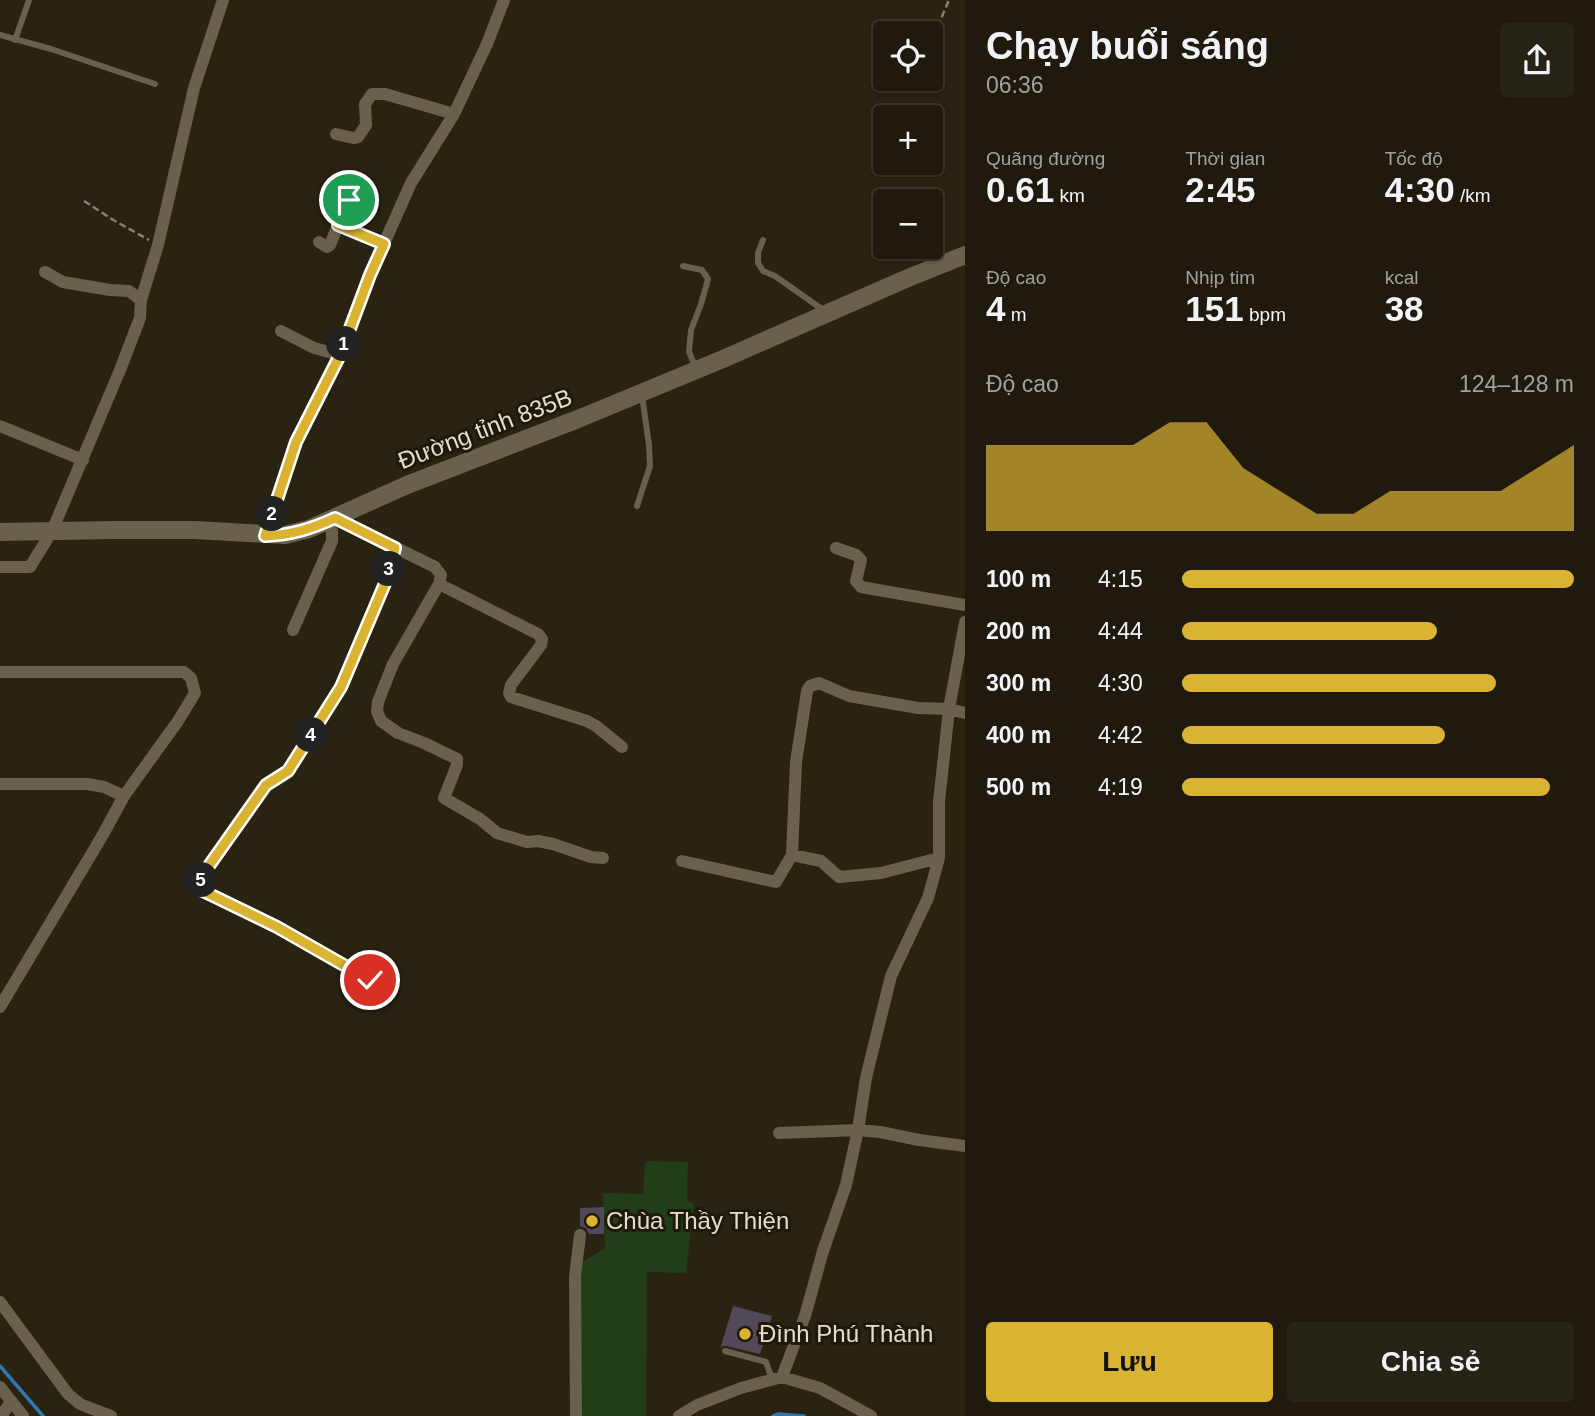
<!DOCTYPE html>
<html lang="vi">
<head>
<meta charset="utf-8">
<style>
	body { margin:0; font-family:Helvetica,sans-serif; background:#282317; color:#f1f3f6; height:100vh; display:flex; flex-direction:column; font-size:26px; white-space:nowrap }
	* { box-sizing:border-box; margin:0 }
	p { font-size:23px; color:#a2a19e }
	.icon { flex:none; width:38px; height:38px; fill:none; stroke:currentColor; stroke-width:2; stroke-linecap:round; stroke-linejoin:round }
	.map { position:relative; flex:1; overflow:hidden }
	.details { display:flex; flex-direction:column; background:#201a0e; width:630px }
	.details>* { flex:none }
	.fabs { position:absolute; left:873px; top:21px; display:grid; gap:14px }
	.fabs a { display:grid; place-items:center; width:70px; height:70px; border-radius:7px; background:#201a0e; box-shadow:0 2px 5px #0004,0 0 0 2px #3d382e; font-size:35px }
	.pin { position:absolute; display:grid; place-items:center; width:60px; height:60px; color:#fff; margin:-30px; border:4px solid #fff; border-radius:50%; box-shadow:0 2px 7px #0007 }
	.km { position:absolute; width:35px; height:35px; margin:-18px; border-radius:50%; background:#222; color:#fff; font-size:19px; line-height:35px; text-align:center }
	.round { display:grid; place-items:center; flex:none; width:74px; height:74px; border-radius:7px; background:#282317 }
	.summary { display:flex; align-items:center; justify-content:space-between; height:119px; padding:0 21px }
	h1 { font-size:38px; font-weight:700; line-height:52px }
	.figures { display:grid; grid-template-columns:repeat(3,1fr); gap:10px; height:119px; padding:7px 21px }
	.figures div { display:grid; align-content:center }
	.figures b { font-size:35px; font-weight:700 }
	.figures small { font-size:19px; font-weight:400 }
	.figures p { font-size:19px }
	.chart { height:196px; padding:14px 21px }
	.chart p { display:flex; justify-content:space-between }
	.chart svg { width:100%; height:126px; margin-top:7px; fill:#dab333; opacity:.7 }
	.primary-button { display:flex; gap:14px; margin-top:auto; padding:14px 21px }
	.primary-button a { flex:1; height:80px; border-radius:7px; background:#dab333; color:#111; font-size:28px; font-weight:700; line-height:80px; text-align:center }
	.primary-button a+a { background:#282317; color:#f1f3f6 }
	ul { padding:0 21px; list-style:none; font-size:23px }
	li { display:grid; grid-template-columns:112px 84px 1fr; align-items:center; height:52px }
	li i { height:18px; border-radius:9px; background:#dab333 }
	main { display:flex; flex:1; min-height:0 }
	.map>svg:first-child { display:block }
</style>
</head>
<body>
<main>
<div class="map">
<svg width="965" height="1416" viewBox="0 0 965 1416">
	<rect width="100%" height="100%" fill="#2b2312"/>
	<path fill="#203e18" d="M645,1161L688,1162L687,1201L694,1203L686,1273L647,1272L646,1416H581L579,1264L605,1248L603,1193L643,1194Z"/>
	<g fill="none" stroke-linecap="round" stroke-linejoin="round">
		<path stroke="#2e77b0" stroke-width="3.5" d="M0,1366L43,1416
			M773,1416L778,1414L804,1416"/>
	</g>
	<path fill="#51485a" d="M604,1207V1234H589L586,1228L580,1226V1208Z
		M733,1306L772,1316L760,1354L726,1346H723L720,1349Z"/>
	<g fill="none" stroke-linecap="round" stroke-linejoin="round">
		<path stroke="#888173" stroke-width="2.5" stroke-dasharray="7 3.5" stroke-linecap="butt" d="M931,35L937,28L949,0
			M84,201L115,221L149,240"/>
		<path stroke="#69604d" stroke-width="6" d="M0,35L51,49L155,84
			M15,40L29,0
			M763,240L758,253V263L763,271L775,276L826,312
			M683,266L702,270L708,279L701,304L691,330L689,352L696,368
			M637,506L650,466L649,445L642,395
			M725,1351L766,1362L772,1379"/>
		<path stroke="#69604d" stroke-width="12" d="M336,134L353,138L358,137L366,125L365,104L372,94H385L454,114
			M355,183L338,225L384,244
			M319,242L327,247L330,245L338,225
			M141,300L158,245L194,88L223,0
			M281,331L314,348L340,355
			M0,426L83,460
			M335,518L435,567L441,575L439,584L393,664L378,702L377,711L381,721L398,733L424,743L457,759V765L444,798L480,819L497,833L527,842L538,841L553,844L591,857L603,858
			M265,535L296,442L340,355L370,275L411,183L454,114L487,44L504,0
			M836,548L856,555L861,560L856,581L861,587L965,605
			M0,567H30L52,531L120,370L140,318L141,300L129,291L110,290L63,282L45,272
			M439,584L538,634L542,639L541,645L511,685L509,693L511,697L587,721L596,726L622,747
			M965,622L949,709L939,802V858L928,898L891,976L866,1078L858,1130L880,1132L919,1140L965,1146
			M293,630L332,541V531L326,522
			M0,672H184L191,678L195,693L178,721L124,796L101,838L0,1007
			M0,784H87L104,787L124,796
			M792,855L796,762L807,691L810,686L819,683L849,696L918,708L949,709L965,713
			M682,861L776,882L792,855L821,861L839,877L881,873L939,858
			M370,980L277,927L203,891L199,885L201,877L266,785L288,771L341,687L386,581L395,548
			M779,1133L858,1130L846,1185L823,1251L805,1316L782,1377
			M0,1302L68,1394L80,1404L111,1416
			M0,1387L23,1416
			M1,1416L11,1402
			M576,1416L575,1276L580,1235
			M679,1416L697,1405L741,1388L782,1377L820,1388L871,1416"/>
		<path stroke="#69604d" stroke-width="18" d="M0,532L113,530H195L285,535L309,529L407,485L578,419L723,359L908,278L965,255"/>
	</g>
	<g fill="none" stroke-linecap="round" stroke-linejoin="round">
		<g stroke="#fff" stroke-width="14">
			<path id="route" d="M349,200L338,225L384,244L370,275L340,355L296,442L265,536C291,535 311,529 335,518L395,548L386,581L341,687L288,771L266,785L201,877L199,885L203,891L277,927L370,980"/>
		</g>
		<use href="#route" stroke="#dab333" stroke-width="9"/>
	</g>
	<g fill="#dab333" stroke="#211908" stroke-width="2.5">
		<circle cx="592" cy="1221" r="7"/>
		<circle cx="745" cy="1334" r="7"/>
	</g>
	<g text-anchor="middle" stroke-width="6" stroke-linejoin="round" paint-order="stroke">
		<g font-size="24" fill="#e2ddd2" stroke="#211908">
			<text transform="translate(485 429) rotate(-21)" y="8">Đường tỉnh 835B</text>
		</g>
		<g font-size="24" fill="#e2ddd2" stroke="#211908" text-anchor="start">
			<text x="606" y="1229">Chùa Thầy Thiện</text>
			<text x="759" y="1342">Đình Phú Thành</text>
		</g>
	</g>
</svg>
<div class="fabs">
<a><svg class="icon" aria-label="locate" viewBox="0 0 24 24"><circle cx="12" cy="12" r="6"/><path d="M12 2v4M12 18v4M2 12h4M18 12h4"/></svg></a>
<a>+</a>
<a>−</a>
</div>
<div class="pin" style="left:349px;top:200px;background:#1e9e55"><svg class="icon" aria-label="arrive" viewBox="0 0 24 24"><path d="M6 21V4h12l-3 4 3 4H6"/></svg></div>
<div class="pin" style="left:370px;top:980px;background:#d93025"><svg class="icon" aria-label="check" viewBox="0 0 24 24"><path d="M5 12l5 5 9-10"/></svg></div>
<b class="km" style="left:344px;top:344px">1</b>
<b class="km" style="left:272px;top:514px">2</b>
<b class="km" style="left:389px;top:569px">3</b>
<b class="km" style="left:311px;top:735px">4</b>
<b class="km" style="left:201px;top:880px">5</b>
</div>
<section class="details">
<div class="summary"><div><h1>Chạy buổi sáng</h1><p>06:36</p></div><a class="round"><svg class="icon" aria-label="share" viewBox="0 0 24 24"><path d="M12 15V3M7 8l5-5 5 5M5 13v7h14v-7"/></svg></a></div>
<div class="figures">
<div><p>Quãng đường</p><b>0.61<small> km</small></b></div>
<div><p>Thời gian</p><b>2:45</b></div>
<div><p>Tốc độ</p><b>4:30<small> /km</small></b></div>
</div>
<div class="figures">
<div><p>Độ cao</p><b>4<small> m</small></b></div>
<div><p>Nhịp tim</p><b>151<small> bpm</small></b></div>
<div><p>kcal</p><b>38</b></div>
</div>
<div class="chart"><p><span>Độ cao</span>124–128 m</p>
<svg viewBox="0 0 160 44" preserveAspectRatio="none"><path d="M0 44V14L10 14L20 14L30 14L40 14L50 6L60 6L70 22L80 30L90 38L100 38L110 30L120 30L130 30L140 30L150 22L160 14V44z"/></svg>
</div>
<ul>
<li><b>100 m</b>4:15<i style="width:100%"></i></li>
<li><b>200 m</b>4:44<i style="width:65%"></i></li>
<li><b>300 m</b>4:30<i style="width:80%"></i></li>
<li><b>400 m</b>4:42<i style="width:67%"></i></li>
<li><b>500 m</b>4:19<i style="width:94%"></i></li>
</ul>
<div class="primary-button"><a>Lưu</a><a>Chia sẻ</a></div>
</section>
</main>
</body>
</html>
